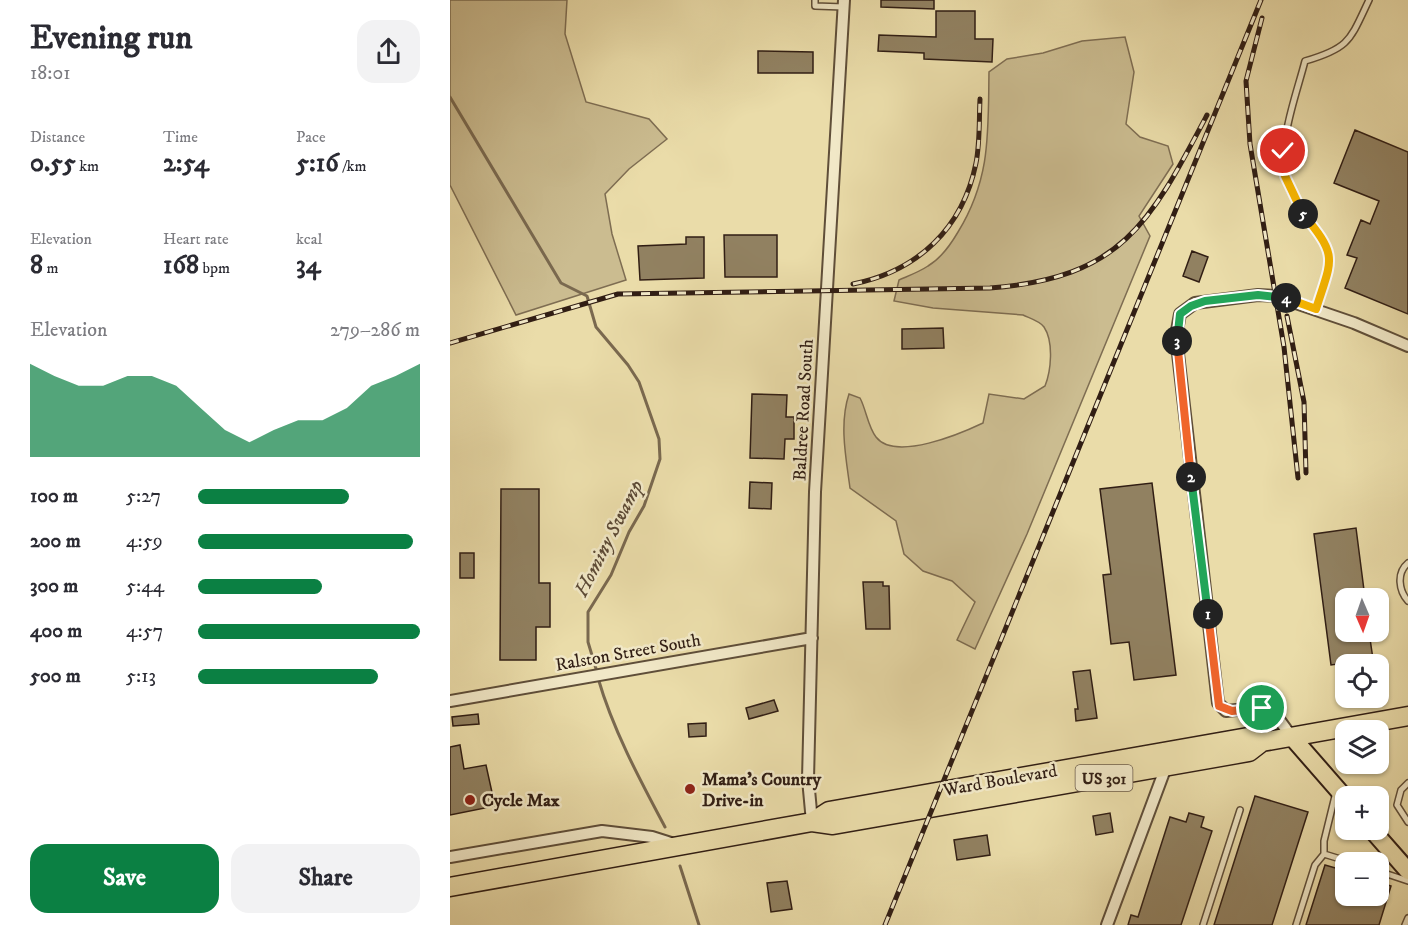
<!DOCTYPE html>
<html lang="en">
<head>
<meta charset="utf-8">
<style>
	body { margin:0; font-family:"IM FELL DW Pica",serif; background:#f2f2f3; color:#2b2b33; height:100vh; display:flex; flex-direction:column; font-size:22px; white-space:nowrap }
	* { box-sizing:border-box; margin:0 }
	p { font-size:20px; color:#7c7c81 }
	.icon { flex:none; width:33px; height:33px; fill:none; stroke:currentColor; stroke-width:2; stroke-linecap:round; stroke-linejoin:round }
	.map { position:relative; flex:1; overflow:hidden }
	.side { display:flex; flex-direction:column; background:#fff; width:450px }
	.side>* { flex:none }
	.needle { width:39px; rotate:178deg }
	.tools { position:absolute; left:885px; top:588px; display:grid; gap:12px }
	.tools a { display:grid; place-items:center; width:54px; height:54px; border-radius:12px; background:#fff; box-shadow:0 2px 4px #0004; font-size:30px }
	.pin { position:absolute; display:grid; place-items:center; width:51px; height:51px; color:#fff; margin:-26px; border:3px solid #fff; border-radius:50%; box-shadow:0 2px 6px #0007 }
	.km { position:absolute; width:30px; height:30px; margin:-15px; border-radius:50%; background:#222; color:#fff; font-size:16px; line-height:30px; text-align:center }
	.round { display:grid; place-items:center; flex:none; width:63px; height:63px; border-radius:18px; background:#f2f2f3 }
	.headline { display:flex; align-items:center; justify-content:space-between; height:102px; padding:0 30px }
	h1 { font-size:33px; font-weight:700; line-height:45px }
	.metrics { display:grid; grid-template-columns:repeat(3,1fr); gap:9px; height:102px; padding:6px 30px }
	.metrics div { display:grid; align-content:center }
	.metrics b { font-size:26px; font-weight:700 }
	.metrics small { font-size:16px; font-weight:400 }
	.metrics p { font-size:16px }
	.chart { height:168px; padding:12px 30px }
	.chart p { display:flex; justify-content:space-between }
	.chart svg { width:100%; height:108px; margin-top:6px; fill:#0b8043; opacity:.7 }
	.action { display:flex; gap:12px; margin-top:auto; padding:12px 30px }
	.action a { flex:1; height:69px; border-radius:18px; background:#0b8043; color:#fff; font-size:24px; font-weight:700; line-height:69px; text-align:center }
	.action a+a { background:#f2f2f3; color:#2b2b33 }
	ul { padding:0 30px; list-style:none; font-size:20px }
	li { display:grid; grid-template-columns:96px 72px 1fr; align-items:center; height:45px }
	li i { height:15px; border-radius:8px; background:#0b8043 }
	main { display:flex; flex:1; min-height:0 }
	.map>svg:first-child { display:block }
</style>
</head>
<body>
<main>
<section class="side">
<div class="headline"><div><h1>Evening run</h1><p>18:01</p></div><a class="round"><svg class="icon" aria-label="share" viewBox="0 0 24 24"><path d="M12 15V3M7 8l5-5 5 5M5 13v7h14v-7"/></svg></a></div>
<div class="metrics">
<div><p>Distance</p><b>0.55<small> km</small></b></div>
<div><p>Time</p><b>2:54</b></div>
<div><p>Pace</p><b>5:16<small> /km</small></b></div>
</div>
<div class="metrics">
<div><p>Elevation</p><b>8<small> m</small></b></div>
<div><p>Heart rate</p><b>168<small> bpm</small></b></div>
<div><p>kcal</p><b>34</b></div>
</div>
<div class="chart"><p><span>Elevation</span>279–286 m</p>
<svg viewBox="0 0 160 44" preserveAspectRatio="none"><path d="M0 44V6L10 11L20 15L30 15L40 11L50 11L60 15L70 24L80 33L90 38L100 33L110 29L120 29L130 24L140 15L150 11L160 6V44z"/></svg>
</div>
<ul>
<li><b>100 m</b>5:27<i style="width:68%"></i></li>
<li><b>200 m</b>4:59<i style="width:97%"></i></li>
<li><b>300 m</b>5:44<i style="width:56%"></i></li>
<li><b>400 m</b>4:57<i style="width:100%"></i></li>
<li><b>500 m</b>5:13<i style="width:81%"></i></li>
</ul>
<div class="action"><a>Save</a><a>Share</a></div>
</section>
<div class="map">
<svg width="958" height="925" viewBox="0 0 958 925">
	<rect width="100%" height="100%" fill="#eadca9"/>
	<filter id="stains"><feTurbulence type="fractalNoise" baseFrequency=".00333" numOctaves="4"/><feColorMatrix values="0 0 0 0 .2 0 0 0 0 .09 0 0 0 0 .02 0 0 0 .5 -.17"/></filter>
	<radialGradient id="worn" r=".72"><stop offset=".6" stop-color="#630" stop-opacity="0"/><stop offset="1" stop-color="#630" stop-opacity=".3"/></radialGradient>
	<path fill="#cbbc90" stroke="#7e6d52" stroke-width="1.5" d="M0,0H117L115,34L136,102L199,119L217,139L179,169L155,194L162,234L176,280L66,315L0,185Z
		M675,37L684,72L676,124L690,137L718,146L723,164L689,216L700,236L577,534L525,649L507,640L525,602L502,581L473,571L454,554L446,521L400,488C396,458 389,424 399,394L410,398C416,409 418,427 426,437C445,462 512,433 533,423L539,394L574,399L595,386C601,371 604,342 594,327C590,321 579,318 573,315L483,308L444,301L449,280C458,276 469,272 478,266C490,259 501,244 508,232C541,178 538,133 539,72L557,59L593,53L632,41Z"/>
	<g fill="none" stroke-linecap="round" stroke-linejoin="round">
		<path stroke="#7a694f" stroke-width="3" d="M0,97L111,283L137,296L146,327L178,365L189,382L209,439L210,459L194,506L179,532L161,575L138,612V642L147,672
			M148,678C163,730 190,780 215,827
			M230,866L249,925"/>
	</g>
	<path fill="#918161" stroke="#311e14" stroke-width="1.5" d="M431,0H484V9L431,7Z
		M486,11H525V39H543L542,62L474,59V53L428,51L429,35L486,37Z
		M308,51L363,52V73H308Z
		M905,130L958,152V314L895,288L907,258L897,255L911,220L920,224L929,201L884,183Z
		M274,235H327V277H275Z
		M236,237H254V278L190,280L188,246L236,244Z
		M742,251L758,257L749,282L733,276Z
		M493,328L494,348L452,349V329Z
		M302,394L337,395L336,417H344V439H335L334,459L300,458Z
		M300,482L322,483L321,509L299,508Z
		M702,483L726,675L684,680L679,642L661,644L653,575L661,574L650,489Z
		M51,489H89V583H100V627H86V660H50Z
		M906,528L915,598H896V632H919L923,659L881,665L864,534Z
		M10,553H24V578H10Z
		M413,582H433V586H439L440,629H416Z
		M640,670L647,718L626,721L625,709H628L623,672Z
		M324,700L328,711L299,719L296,708Z
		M28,714L29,724L3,726L2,717Z
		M256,723V736L239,737L238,724Z
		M10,745L14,769L36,765L45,806L0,815V747Z
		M805,796L858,812L822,925H764Z
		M660,813L663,832L646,835L643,816Z
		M739,813L754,817L751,827L762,831L731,925H678L681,915L688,917L720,817L736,822Z
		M537,835L540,855L507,860L504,840Z
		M875,865L896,871V896H928V882L941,886L929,925H856Z
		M337,881L342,909L321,912L317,883Z"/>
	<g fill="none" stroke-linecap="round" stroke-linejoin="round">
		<g stroke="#5f4e39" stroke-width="8">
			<path id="service" d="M365,0V6L394,7
				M866,309C870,295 881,275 880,261C877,228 839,207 835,173C830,136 846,96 855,61C900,48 900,40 919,0
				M958,563C946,573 949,591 958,601
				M958,783L951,790L947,805L958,822
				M886,792L874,841V854L900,862
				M928,871L958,881
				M753,925L790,810
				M846,925L865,865L874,854
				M955,925L958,918"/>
		</g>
		<g stroke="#5f4e39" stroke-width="14">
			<path id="minor" d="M0,701L362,638
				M841,736L822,710L807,708L776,711L768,703L726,336L730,314L745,303L808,295L825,296L904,323L958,346
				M362,822L358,779L365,492L394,0
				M0,857L152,831L202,837L224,844
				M657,925L717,764"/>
		</g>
		<g stroke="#311e14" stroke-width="20">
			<path id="primary" d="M841,736L896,799
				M922,830L958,871"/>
		</g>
		<g stroke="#311e14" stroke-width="21">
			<path id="trunk" d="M362,822L379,811L798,737L812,742L958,716
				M0,887L362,822L383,825L799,752L812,742"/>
		</g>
		<use href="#service" stroke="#f1e8c7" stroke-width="5"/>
		<use href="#minor" stroke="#f1e8c7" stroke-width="10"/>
		<use href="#primary" stroke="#eadca9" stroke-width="16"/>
		<use href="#trunk" stroke="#eadca9" stroke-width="18"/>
		<g stroke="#311e14" stroke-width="5">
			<path id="rail" d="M812,18L796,81L800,144L834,347L848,478
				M403,284C468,271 513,228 526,163C530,143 529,120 530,99
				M837,316L854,402L856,473
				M0,343L168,294L540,288C672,278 700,223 757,115
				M435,925L811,0"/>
		</g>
		<use href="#rail" stroke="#f1e8c7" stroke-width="3" stroke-dasharray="9" stroke-linecap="butt"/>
	</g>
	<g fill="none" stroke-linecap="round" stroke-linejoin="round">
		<g stroke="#fff" stroke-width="12">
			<path id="split-1" d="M758,614L769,706L782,711L812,708"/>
		</g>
		<g stroke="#fff" stroke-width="12">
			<path id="split-2" d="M741,477L758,614"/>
		</g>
		<g stroke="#fff" stroke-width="12">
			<path id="split-3" d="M727,341L741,477"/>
		</g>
		<g stroke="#fff" stroke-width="12">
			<path id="split-4" d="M727,341L730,314L741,306L755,301L808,295L836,298"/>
		</g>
		<g stroke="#fff" stroke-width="12">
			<path id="split-5" d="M836,298L866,309C882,258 889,257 853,214"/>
		</g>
		<g stroke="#fff" stroke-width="12">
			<path id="split-6" d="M833,151L835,176L853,214"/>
		</g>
		<use href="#split-1" stroke="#f0652b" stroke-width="8"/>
		<use href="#split-2" stroke="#22a559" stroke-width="8"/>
		<use href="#split-3" stroke="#f0652b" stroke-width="8"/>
		<use href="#split-4" stroke="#22a559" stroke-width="8"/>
		<use href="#split-5" stroke="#f5b400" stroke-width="8"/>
		<use href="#split-6" stroke="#f5b400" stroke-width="8"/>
	</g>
	<g fill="#8f2418" stroke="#f1e8c7" stroke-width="2">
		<circle cx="240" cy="789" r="6"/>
		<circle cx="20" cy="800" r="6"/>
	</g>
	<g text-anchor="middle" stroke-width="5" stroke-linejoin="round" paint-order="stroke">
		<rect fill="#f1e8c7" stroke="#6b5b4a" stroke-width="1.5" x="625.5" y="765" width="57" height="26" rx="4.5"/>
		<g font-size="16" font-weight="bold" fill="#311e14">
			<text x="654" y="784">US 301</text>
		</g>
		<g font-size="18" fill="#311e14" stroke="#f1e8c7">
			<text transform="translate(353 410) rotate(-87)" y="6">Baldree Road South</text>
			<text transform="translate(178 652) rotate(-10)" y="6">Ralston Street South</text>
			<text transform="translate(550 780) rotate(-10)" y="6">Ward Boulevard</text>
		</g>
		<g font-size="18" font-weight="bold" fill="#311e14" stroke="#f1e8c7" text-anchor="start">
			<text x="252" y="785">Mama's Country<tspan x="252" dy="21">Drive-in</tspan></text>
			<text x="32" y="806">Cycle Max</text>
		</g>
		<g font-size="20" font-style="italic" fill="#5c4a36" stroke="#f1e8c7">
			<text transform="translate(158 538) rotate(-63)" y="7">Hominy Swamp</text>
		</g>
	</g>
	<rect width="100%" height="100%" filter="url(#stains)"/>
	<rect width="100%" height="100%" fill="url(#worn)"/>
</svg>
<div class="tools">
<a><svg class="needle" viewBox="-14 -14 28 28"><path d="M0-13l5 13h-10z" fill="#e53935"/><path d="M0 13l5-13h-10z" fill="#7c7c81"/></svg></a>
<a><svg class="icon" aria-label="locate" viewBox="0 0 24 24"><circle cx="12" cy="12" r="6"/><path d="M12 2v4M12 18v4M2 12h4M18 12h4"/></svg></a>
<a><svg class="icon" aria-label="layers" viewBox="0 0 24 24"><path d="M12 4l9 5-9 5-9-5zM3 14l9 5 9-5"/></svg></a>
<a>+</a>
<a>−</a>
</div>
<div class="pin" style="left:812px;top:708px;background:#1e9e55"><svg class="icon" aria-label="arrive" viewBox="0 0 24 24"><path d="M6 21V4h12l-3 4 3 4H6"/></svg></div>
<div class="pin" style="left:833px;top:151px;background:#d93025"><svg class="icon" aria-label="check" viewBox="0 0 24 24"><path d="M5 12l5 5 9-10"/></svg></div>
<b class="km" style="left:758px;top:614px">1</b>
<b class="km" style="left:741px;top:477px">2</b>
<b class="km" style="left:727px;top:341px">3</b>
<b class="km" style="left:836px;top:298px">4</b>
<b class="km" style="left:853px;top:214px">5</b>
</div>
</main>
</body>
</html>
